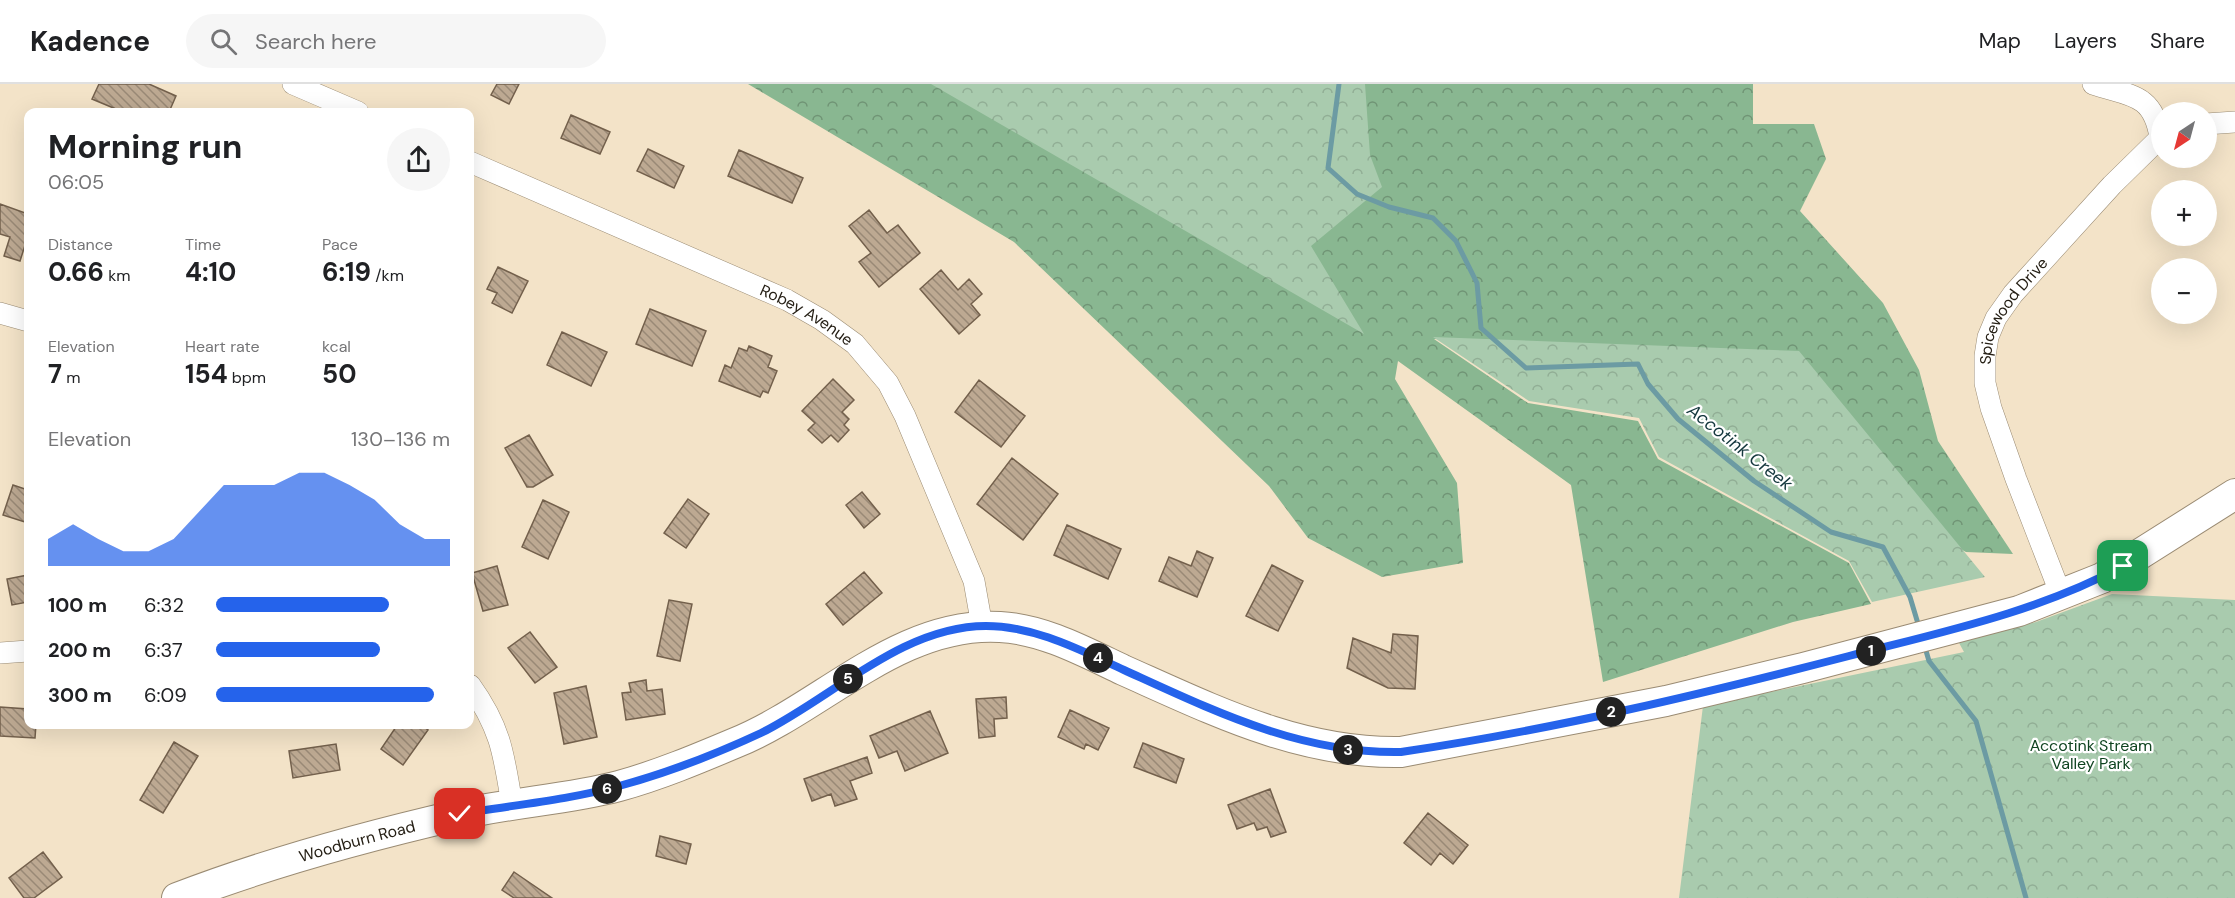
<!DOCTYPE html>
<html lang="en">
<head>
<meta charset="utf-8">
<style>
	body { margin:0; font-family:"DM Sans",sans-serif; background:#f6f6f6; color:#202124; height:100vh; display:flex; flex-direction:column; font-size:22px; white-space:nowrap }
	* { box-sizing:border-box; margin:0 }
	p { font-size:20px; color:#757577 }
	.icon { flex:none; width:33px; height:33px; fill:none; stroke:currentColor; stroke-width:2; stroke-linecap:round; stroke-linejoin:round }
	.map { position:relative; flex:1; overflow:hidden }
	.details { position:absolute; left:24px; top:24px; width:450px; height:621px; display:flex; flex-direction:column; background:#fff; border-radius:12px; box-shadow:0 6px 24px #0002 }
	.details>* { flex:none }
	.needle { width:39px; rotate:216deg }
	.tools { position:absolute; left:2151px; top:18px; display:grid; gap:12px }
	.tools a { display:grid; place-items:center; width:66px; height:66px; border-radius:50%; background:#fff; box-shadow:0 6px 24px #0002; font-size:30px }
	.pin { position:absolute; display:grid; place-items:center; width:51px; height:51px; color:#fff; margin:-26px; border-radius:12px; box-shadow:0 3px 9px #0006 }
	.km { position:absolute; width:30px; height:30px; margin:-15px; border-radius:50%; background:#222; color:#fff; font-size:16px; line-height:30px; text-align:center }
	.round { display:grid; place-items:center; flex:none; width:63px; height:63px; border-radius:32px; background:#f6f6f6 }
	.summary { display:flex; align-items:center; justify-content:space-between; height:102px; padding:0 24px }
	h1 { font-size:33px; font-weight:700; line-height:45px }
	.metrics { display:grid; grid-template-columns:repeat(3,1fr); gap:9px; height:102px; padding:6px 24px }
	.metrics div { display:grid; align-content:center }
	.metrics b { font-size:26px; font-weight:700 }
	.metrics small { font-size:16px; font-weight:400 }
	.metrics p { font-size:16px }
	.chart { height:168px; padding:12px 24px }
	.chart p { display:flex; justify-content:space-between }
	.chart svg { width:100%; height:108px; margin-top:6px; fill:#2563eb; opacity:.7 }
	ul { padding:0 24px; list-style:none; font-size:20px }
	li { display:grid; grid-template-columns:96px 72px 1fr; align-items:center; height:45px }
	li i { height:15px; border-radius:8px; background:#2563eb }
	header { display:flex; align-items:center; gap:36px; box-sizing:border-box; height:84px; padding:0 30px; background:#fff; border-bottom:2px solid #e0e0e0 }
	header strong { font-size:28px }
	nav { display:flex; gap:33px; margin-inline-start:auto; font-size:21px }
	.search { width:420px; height:54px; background:#f6f6f6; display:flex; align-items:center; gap:15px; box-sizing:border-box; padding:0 21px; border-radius:33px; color:#757577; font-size:22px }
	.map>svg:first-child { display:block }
</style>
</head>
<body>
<header>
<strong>Kadence</strong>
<div class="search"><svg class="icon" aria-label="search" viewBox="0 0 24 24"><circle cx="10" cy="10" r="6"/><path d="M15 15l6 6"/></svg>Search here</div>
<nav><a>Map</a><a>Layers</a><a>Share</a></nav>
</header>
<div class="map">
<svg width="2235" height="814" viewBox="0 0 2235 814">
	<defs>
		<pattern id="forest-crowns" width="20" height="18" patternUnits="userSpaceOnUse" patternTransform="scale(1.5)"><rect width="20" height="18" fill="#89b791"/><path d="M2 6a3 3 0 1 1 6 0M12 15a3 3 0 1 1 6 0" fill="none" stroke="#709475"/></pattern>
		<pattern id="park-crowns" width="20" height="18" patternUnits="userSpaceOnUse" patternTransform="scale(1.5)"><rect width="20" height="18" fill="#a9cbae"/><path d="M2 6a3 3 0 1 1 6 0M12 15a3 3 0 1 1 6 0" fill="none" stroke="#91ae95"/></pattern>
		<pattern id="building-back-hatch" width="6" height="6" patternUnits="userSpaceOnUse" patternTransform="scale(1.5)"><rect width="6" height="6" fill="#bda992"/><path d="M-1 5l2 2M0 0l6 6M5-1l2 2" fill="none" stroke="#998976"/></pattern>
	</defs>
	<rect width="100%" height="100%" fill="#f3e3c8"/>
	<path fill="url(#forest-crowns)" d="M748,0H1753V40H1814L1826,75L1800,127L1883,219L1919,286L1938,357L2013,470L1966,468L1899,434L1630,263L1434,255L1528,319L1638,337L1658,375L1849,479L1871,520L1793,538L1603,598L1571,401L1398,277L1395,295L1457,399L1463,479L1382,493L1308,454L1269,402L1014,158Z"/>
	<path fill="url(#park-crowns)" d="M931,0H1365L1370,71L1382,103L1311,162L1364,250Z
		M1433,253L1799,267L1985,493L1872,518L1849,477L1659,373L1639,334L1529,317Z
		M2112,510L2235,516V814H1679L1703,622L1964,568L1958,557L2036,538Z"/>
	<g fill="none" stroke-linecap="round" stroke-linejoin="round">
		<path stroke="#6c9ba3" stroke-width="5" d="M1339,0L1328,84L1357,110L1389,123L1433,134L1456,157L1477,199L1481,244L1526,284L1638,280L1648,300L1678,335L1754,397L1831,448L1883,463L1910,513L1919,543
			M1924,560L1929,577L1976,637L2026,814"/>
	</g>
	<path fill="url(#building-back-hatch)" stroke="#73604c" stroke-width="1.5" d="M99,0H149L176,12L169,28H123L92,15Z
		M497,0H519L509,20L491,11Z
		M571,31L610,48L600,70L561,54Z
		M648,65L684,82L674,104L637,87Z
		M739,66L803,94L792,119L728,92Z
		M0,120L28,130V152L20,177L4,172L10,153L0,150Z
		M869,126L887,149L898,141L920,169L879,203L859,178L871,169L849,142Z
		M498,183L528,197L512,229L492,219L497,209L487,205Z
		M941,186L958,206L969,195L982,210L971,220L980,231L959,250L920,205Z
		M650,225L706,247L692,282L636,260Z
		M562,248L607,268L591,302L547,281Z
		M749,262L772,272L768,283L777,287L768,309L763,307L760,313L719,297L725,281L731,284L739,264L747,267Z
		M833,295L854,316L842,328L849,335L844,341L849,346L838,358L831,351L822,359L808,346L815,339L802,327Z
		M979,296L1025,332L1001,363L955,328Z
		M529,351L553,391L533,403H527L505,364Z
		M1012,374L1058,410L1023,456L977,420Z
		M13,401L28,406V439L3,431Z
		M862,408L880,430L864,444L846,421Z
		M688,415L709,430L686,464L664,449Z
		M543,416L569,428L548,475L522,463Z
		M1067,441L1121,465L1108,495L1054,471Z
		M1197,467L1213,474L1197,513L1159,497L1169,473L1191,482Z
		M1272,481L1303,497L1278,547L1246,532Z
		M497,482L508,521L483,527L472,489Z
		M864,488L882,509L843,541L826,520Z
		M28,491V518L12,521L7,495Z
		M669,516L692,520L680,577L657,572Z
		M530,548L557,583L535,599L508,564Z
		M1393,550L1418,552L1415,605L1388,604L1347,584L1353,554L1391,569Z
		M646,596L647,607L662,605L665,630L626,636L622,609L631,608L629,599Z
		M586,602L597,653L564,660L554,609Z
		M1006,613L1007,634L994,635L995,652L979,654L976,615Z
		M0,623L28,625V640H36L35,654L0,652Z
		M1070,626L1109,644L1098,666L1086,660L1084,665L1058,653Z
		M930,627L948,669L905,687L897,667L879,674L870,652Z
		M398,640H420L428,646L403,681L381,665Z
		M174,658L198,672L163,729L140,716Z
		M1143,659L1184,675L1176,699L1134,683Z
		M336,660L340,686L293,694L289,667Z
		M867,673L872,689L850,697L857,715L835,722L831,710L812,717L804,695Z
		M1270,705L1286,748L1271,753L1267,743L1257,746L1254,739L1237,745L1228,721Z
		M1428,729L1468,761L1453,780L1440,769L1431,781L1404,759Z
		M660,752L691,760L686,780L656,772Z
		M43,768L62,793L34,814H24L9,794Z
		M514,788L552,814H514L502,806Z"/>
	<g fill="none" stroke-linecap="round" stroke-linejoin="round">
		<g stroke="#9a8b73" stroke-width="22">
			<g id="street">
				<path d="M293,0L358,28"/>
				<path d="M2093,0C2128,12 2153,8 2160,53"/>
				<path d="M2206,40L2235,38"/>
				<path id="s1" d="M470,78L787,216L822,236L855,260L888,299L905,332L974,497L982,542"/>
				<path d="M0,229L28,237"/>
				<path id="s2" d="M2061,511L2016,395L1991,324L1985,299V272L1988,253L1996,234L2013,210L2112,101L2162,52"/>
				<path d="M0,569L28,567"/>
				<path d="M470,601C501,644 504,671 512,721"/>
			</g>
		</g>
		<g stroke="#9a8b73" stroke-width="32">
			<g id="secondary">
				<path id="s3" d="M177,814C268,779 363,753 458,731C511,718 566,716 619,702C659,691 697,675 735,659C822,624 899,537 1000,543C1043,545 1085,568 1123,586C1213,626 1300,670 1401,668L1666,617L1803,584L2019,527L2102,494L2235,410"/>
			</g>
		</g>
		<use href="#street" stroke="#fff" stroke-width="21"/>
		<use href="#secondary" stroke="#fff" stroke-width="30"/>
	</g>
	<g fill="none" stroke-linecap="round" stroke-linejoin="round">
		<g stroke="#fff" stroke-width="12">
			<path id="route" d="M460,730C513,721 568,716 619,702C667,689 716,670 761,649C832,614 902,542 986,542C1035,542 1080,566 1124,586C1214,627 1301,670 1401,668C1552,646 1702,610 1849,572C1942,548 2038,528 2123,482"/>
		</g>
		<use href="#route" stroke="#2563eb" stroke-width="8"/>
	</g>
	<g text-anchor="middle" stroke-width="4.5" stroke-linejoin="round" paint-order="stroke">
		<g font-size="16" fill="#262016" stroke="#fff">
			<text dy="6" stroke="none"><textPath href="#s2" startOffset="306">Spicewood Drive</textPath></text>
			<text dy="6" stroke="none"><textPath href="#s1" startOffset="370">Robey Avenue</textPath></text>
			<text dy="6" stroke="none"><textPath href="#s3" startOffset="189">Woodburn Road</textPath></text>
		</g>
		<g font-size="16" fill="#0f4420" stroke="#fff">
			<text x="2091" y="667">Accotink Stream<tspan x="2091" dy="18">Valley Park</tspan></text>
		</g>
		<g font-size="18" font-style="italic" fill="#15383e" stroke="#fff">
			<text transform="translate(1740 363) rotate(38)" y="6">Accotink Creek</text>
		</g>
	</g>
</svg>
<div class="tools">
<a><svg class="needle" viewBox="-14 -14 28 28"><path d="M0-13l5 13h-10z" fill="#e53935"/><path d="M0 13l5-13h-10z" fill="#757577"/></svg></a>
<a>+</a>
<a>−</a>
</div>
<div class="pin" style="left:2123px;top:482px;background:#1e9e55"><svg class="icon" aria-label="arrive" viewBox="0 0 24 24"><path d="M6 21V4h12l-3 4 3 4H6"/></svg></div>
<div class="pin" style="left:460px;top:730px;background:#d93025"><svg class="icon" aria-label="check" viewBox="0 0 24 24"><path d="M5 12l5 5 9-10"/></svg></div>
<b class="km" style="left:1871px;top:567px">1</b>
<b class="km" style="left:1611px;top:628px">2</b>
<b class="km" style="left:1348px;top:666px">3</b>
<b class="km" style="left:1098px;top:574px">4</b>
<b class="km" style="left:848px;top:595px">5</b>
<b class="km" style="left:607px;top:705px">6</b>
<section class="details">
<div class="summary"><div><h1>Morning run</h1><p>06:05</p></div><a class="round"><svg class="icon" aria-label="share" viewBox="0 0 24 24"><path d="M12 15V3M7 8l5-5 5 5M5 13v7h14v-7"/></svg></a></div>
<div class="metrics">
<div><p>Distance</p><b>0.66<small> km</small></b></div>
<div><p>Time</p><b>4:10</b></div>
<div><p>Pace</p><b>6:19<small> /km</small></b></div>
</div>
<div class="metrics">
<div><p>Elevation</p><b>7<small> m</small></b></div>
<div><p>Heart rate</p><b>154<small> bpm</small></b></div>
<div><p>kcal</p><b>50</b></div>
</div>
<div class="chart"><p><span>Elevation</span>130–136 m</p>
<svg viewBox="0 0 160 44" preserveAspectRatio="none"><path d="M0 44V33L10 27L20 33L30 38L40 38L50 33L60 22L70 11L80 11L90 11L100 6L110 6L120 11L130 17L140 27L150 33L160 33V44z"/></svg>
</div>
<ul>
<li><b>100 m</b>6:32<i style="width:74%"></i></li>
<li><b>200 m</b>6:37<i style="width:70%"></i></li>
<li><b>300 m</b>6:09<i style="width:93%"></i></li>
</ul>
</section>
</div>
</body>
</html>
